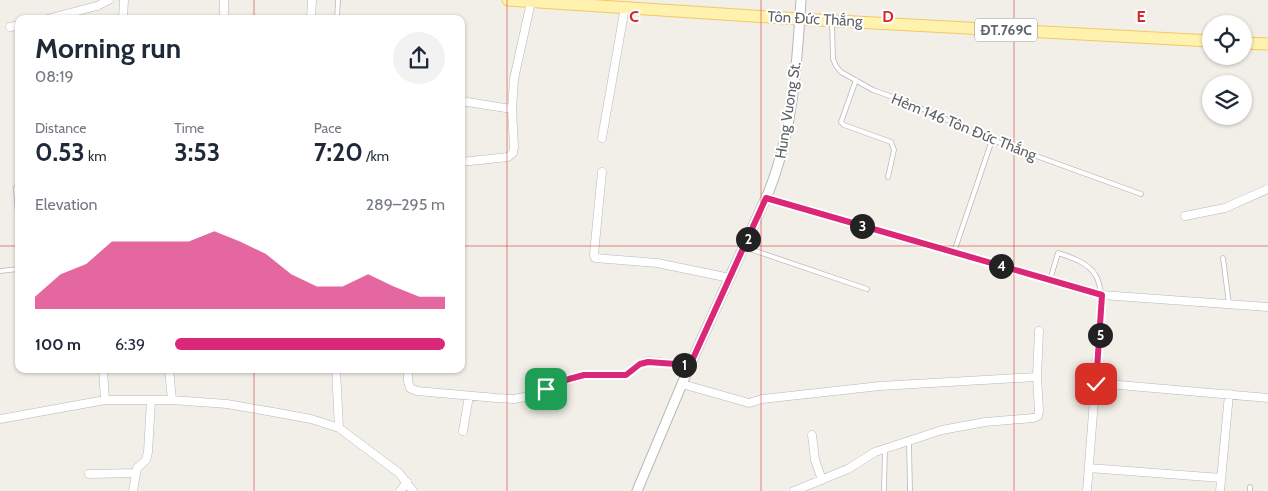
<!DOCTYPE html>
<html lang="en">
<head>
<meta charset="utf-8">
<style>
	body { margin:0; font-family:Cabin,sans-serif; background:#f2f2f3; color:#1f2937; height:100vh; display:flex; flex-direction:column; font-size:19px; white-space:nowrap }
	* { box-sizing:border-box; margin:0 }
	p { font-size:16px; color:#747a83 }
	.icon { flex:none; width:28px; height:28px; fill:none; stroke:currentColor; stroke-width:2; stroke-linecap:round; stroke-linejoin:round }
	.map { position:relative; flex:1; overflow:hidden }
	.drawer { position:absolute; left:15px; top:15px; width:450px; height:358px; display:flex; flex-direction:column; background:#fff; border-radius:10px; box-shadow:0 1px 4px #0004 }
	.drawer>* { flex:none }
	.tools { position:absolute; left:1202px; top:15px; display:grid; gap:10px }
	.tools a { display:grid; place-items:center; width:50px; height:50px; border-radius:50%; background:#fff; box-shadow:0 1px 4px #0004; font-size:25px }
	.pin { position:absolute; display:grid; place-items:center; width:42px; height:42px; color:#fff; margin:-21px; border-radius:10px; box-shadow:0 2px 8px #0006 }
	.km { position:absolute; width:25px; height:25px; margin:-12px; border-radius:50%; background:#222; color:#fff; font-size:14px; line-height:25px; text-align:center }
	.round { display:grid; place-items:center; flex:none; width:52px; height:52px; border-radius:26px; background:#f2f2f3 }
	.summary { display:flex; align-items:center; justify-content:space-between; height:85px; padding:0 20px }
	h1 { font-size:28px; font-weight:800; line-height:38px }
	.stats { display:grid; grid-template-columns:repeat(3,1fr); gap:8px; height:85px; padding:5px 20px }
	.stats div { display:grid; align-content:center }
	.stats b { font-size:25px; font-weight:800 }
	.stats small { font-size:14px; font-weight:400 }
	.stats p { font-size:14px }
	.chart { height:140px; padding:10px 20px }
	.chart p { display:flex; justify-content:space-between }
	.chart svg { width:100%; height:90px; margin-top:5px; fill:#db2777; opacity:.7 }
	ul { padding:0 20px; list-style:none; font-size:16px }
	li { display:grid; grid-template-columns:80px 60px 1fr; align-items:center; height:38px }
	li i { height:12px; border-radius:6px; background:#db2777 }
	.map>svg:first-child { display:block }
</style>
</head>
<body>
<div class="map">
<svg width="1268" height="491" viewBox="0 0 1268 491">
	<rect width="100%" height="100%" fill="#f1efe8"/>
	<g fill="none" stroke-linecap="round" stroke-linejoin="round">
		<g stroke="#b5b8bc" stroke-width="5.5">
			<path id="service" d="M337,19L338,0
				M832,23L833,59L836,66L841,72L873,90L909,103L992,140L1141,194
				M856,80L841,122L844,125L891,142L894,150L888,177
				M19,183L16,188L19,228
				M744,247L867,289
				M954,252L992,140
				M1223,258L1229,304
				M0,271L19,269
				M1050,280L1058,253C1071,257 1089,263 1096,276C1099,281 1100,289 1102,295
				M909,441L910,491
				M884,491L885,448
				M1250,491V487"/>
		</g>
		<g stroke="#b5b8bc" stroke-width="9">
			<path id="minor" d="M224,0V19
				M47,19L97,6L109,0
				M123,19L124,0
				M311,19L312,0
				M10,27L19,25
				M461,101L512,109
				M602,138L625,7
				M461,162L508,157L513,153L514,147L512,109L514,79L531,2
				M602,172L594,254L595,258L657,263L730,278
				M766,198L1102,295L1268,307
				M1185,216L1225,208L1268,189
				M103,369L105,400
				M169,369L172,400
				M336,369L339,428
				M408,369V381L410,388L417,391L496,398L514,399L530,396L569,379L584,375H626L640,364L648,361L690,365
				M1096,383L1268,398
				M682,384L749,403L762,399L880,386L1037,377
				M0,419L105,400H172L227,404L273,412L311,419L339,428L399,473L413,491
				M463,431L469,396
				M812,435L815,460L822,480
				M1089,468L1221,478
				M89,474L135,473
				M133,491L137,468L146,460L148,452L151,400
				M400,491L407,482
				M794,491L848,469L875,452L942,430L985,422L1033,418L1038,416L1039,411L1037,377L1039,331
				M1087,491L1102,295
				M1220,491L1229,394"/>
		</g>
		<g stroke="#b5b8bc" stroke-width="11">
			<path id="tertiary" d="M637,491L690,365L769,191C793,130 797,65 801,0"/>
		</g>
		<g stroke="#f2c960" stroke-width="13">
			<path id="primary" d="M508,0L800,19L1211,41
				M1244,43L1268,44"/>
		</g>
		<use href="#service" stroke="#fff" stroke-width="4"/>
		<use href="#minor" stroke="#fff" stroke-width="8"/>
		<use href="#tertiary" stroke="#fff" stroke-width="9"/>
		<use href="#primary" stroke="#fff2af" stroke-width="11"/>
	</g>
	<g fill="none" stroke-linecap="round" stroke-linejoin="round">
		<g stroke="#fff" stroke-width="10">
			<path id="route" d="M546,389L569,379L584,375H626L640,364L648,362L690,365L766,198L1102,295L1096,384"/>
		</g>
		<use href="#route" stroke="#db2777" stroke-width="6"/>
	</g>
	<path fill="none" stroke="#d62828" stroke-width="1" stroke-opacity="0.55" d="M254,0V19M507,0V491M761,0V491M1014,0V491M0,246H19M461,246H1268M254,369V491"/>
	<g text-anchor="middle" stroke-width="4" stroke-linejoin="round" paint-order="stroke">
		<rect fill="#fff" stroke="#8f9295" stroke-width="1" x="975" y="18.5" width="62" height="23" rx="4"/>
		<g font-size="14" font-weight="bold" fill="#5f6368">
			<text x="1006" y="35">ĐT.769C</text>
		</g>
		<g font-size="15" fill="#5f6368" stroke="#fff">
			<text transform="translate(815 19) rotate(3)" y="5">Tôn Đức Thắng</text>
			<text transform="translate(788 110) rotate(-81)" y="5">Hung Vuong St.</text>
			<text transform="translate(964 127) rotate(22)" y="5">Hẻm 146 Tôn Đức Thắng</text>
		</g>
	</g>
	<g font-size="16" text-anchor="middle" font-weight="bold" fill="#d62828" stroke="#fff" stroke-width="4" stroke-linejoin="round" paint-order="stroke">
		<text x="634" y="22">C</text>
		<text x="888" y="22">D</text>
		<text x="1141" y="22">E</text>
	</g>
</svg>
<div class="tools">
<a><svg class="icon" aria-label="locate" viewBox="0 0 24 24"><circle cx="12" cy="12" r="6"/><path d="M12 2v4M12 18v4M2 12h4M18 12h4"/></svg></a>
<a><svg class="icon" aria-label="layers" viewBox="0 0 24 24"><path d="M12 4l9 5-9 5-9-5zM3 14l9 5 9-5"/></svg></a>
</div>
<div class="pin" style="left:546px;top:389px;background:#1e9e55"><svg class="icon" aria-label="arrive" viewBox="0 0 24 24"><path d="M6 21V4h12l-3 4 3 4H6"/></svg></div>
<div class="pin" style="left:1096px;top:384px;background:#d93025"><svg class="icon" aria-label="check" viewBox="0 0 24 24"><path d="M5 12l5 5 9-10"/></svg></div>
<b class="km" style="left:684px;top:365px">1</b>
<b class="km" style="left:748px;top:239px">2</b>
<b class="km" style="left:862px;top:226px">3</b>
<b class="km" style="left:1001px;top:266px">4</b>
<b class="km" style="left:1100px;top:335px">5</b>
<section class="drawer">
<div class="summary"><div><h1>Morning run</h1><p>08:19</p></div><a class="round"><svg class="icon" aria-label="share" viewBox="0 0 24 24"><path d="M12 15V3M7 8l5-5 5 5M5 13v7h14v-7"/></svg></a></div>
<div class="stats">
<div><p>Distance</p><b>0.53<small> km</small></b></div>
<div><p>Time</p><b>3:53</b></div>
<div><p>Pace</p><b>7:20<small> /km</small></b></div>
</div>
<div class="chart"><p><span>Elevation</span>289–295 m</p>
<svg viewBox="0 0 160 44" preserveAspectRatio="none"><path d="M0 44V38L10 27L20 22L30 11L40 11L50 11L60 11L70 6L80 11L90 17L100 27L110 33L120 33L130 27L140 33L150 38L160 38V44z"/></svg>
</div>
<ul>
<li><b>100 m</b>6:39<i style="width:100%"></i></li>
</ul>
</section>
</div>
</body>
</html>
